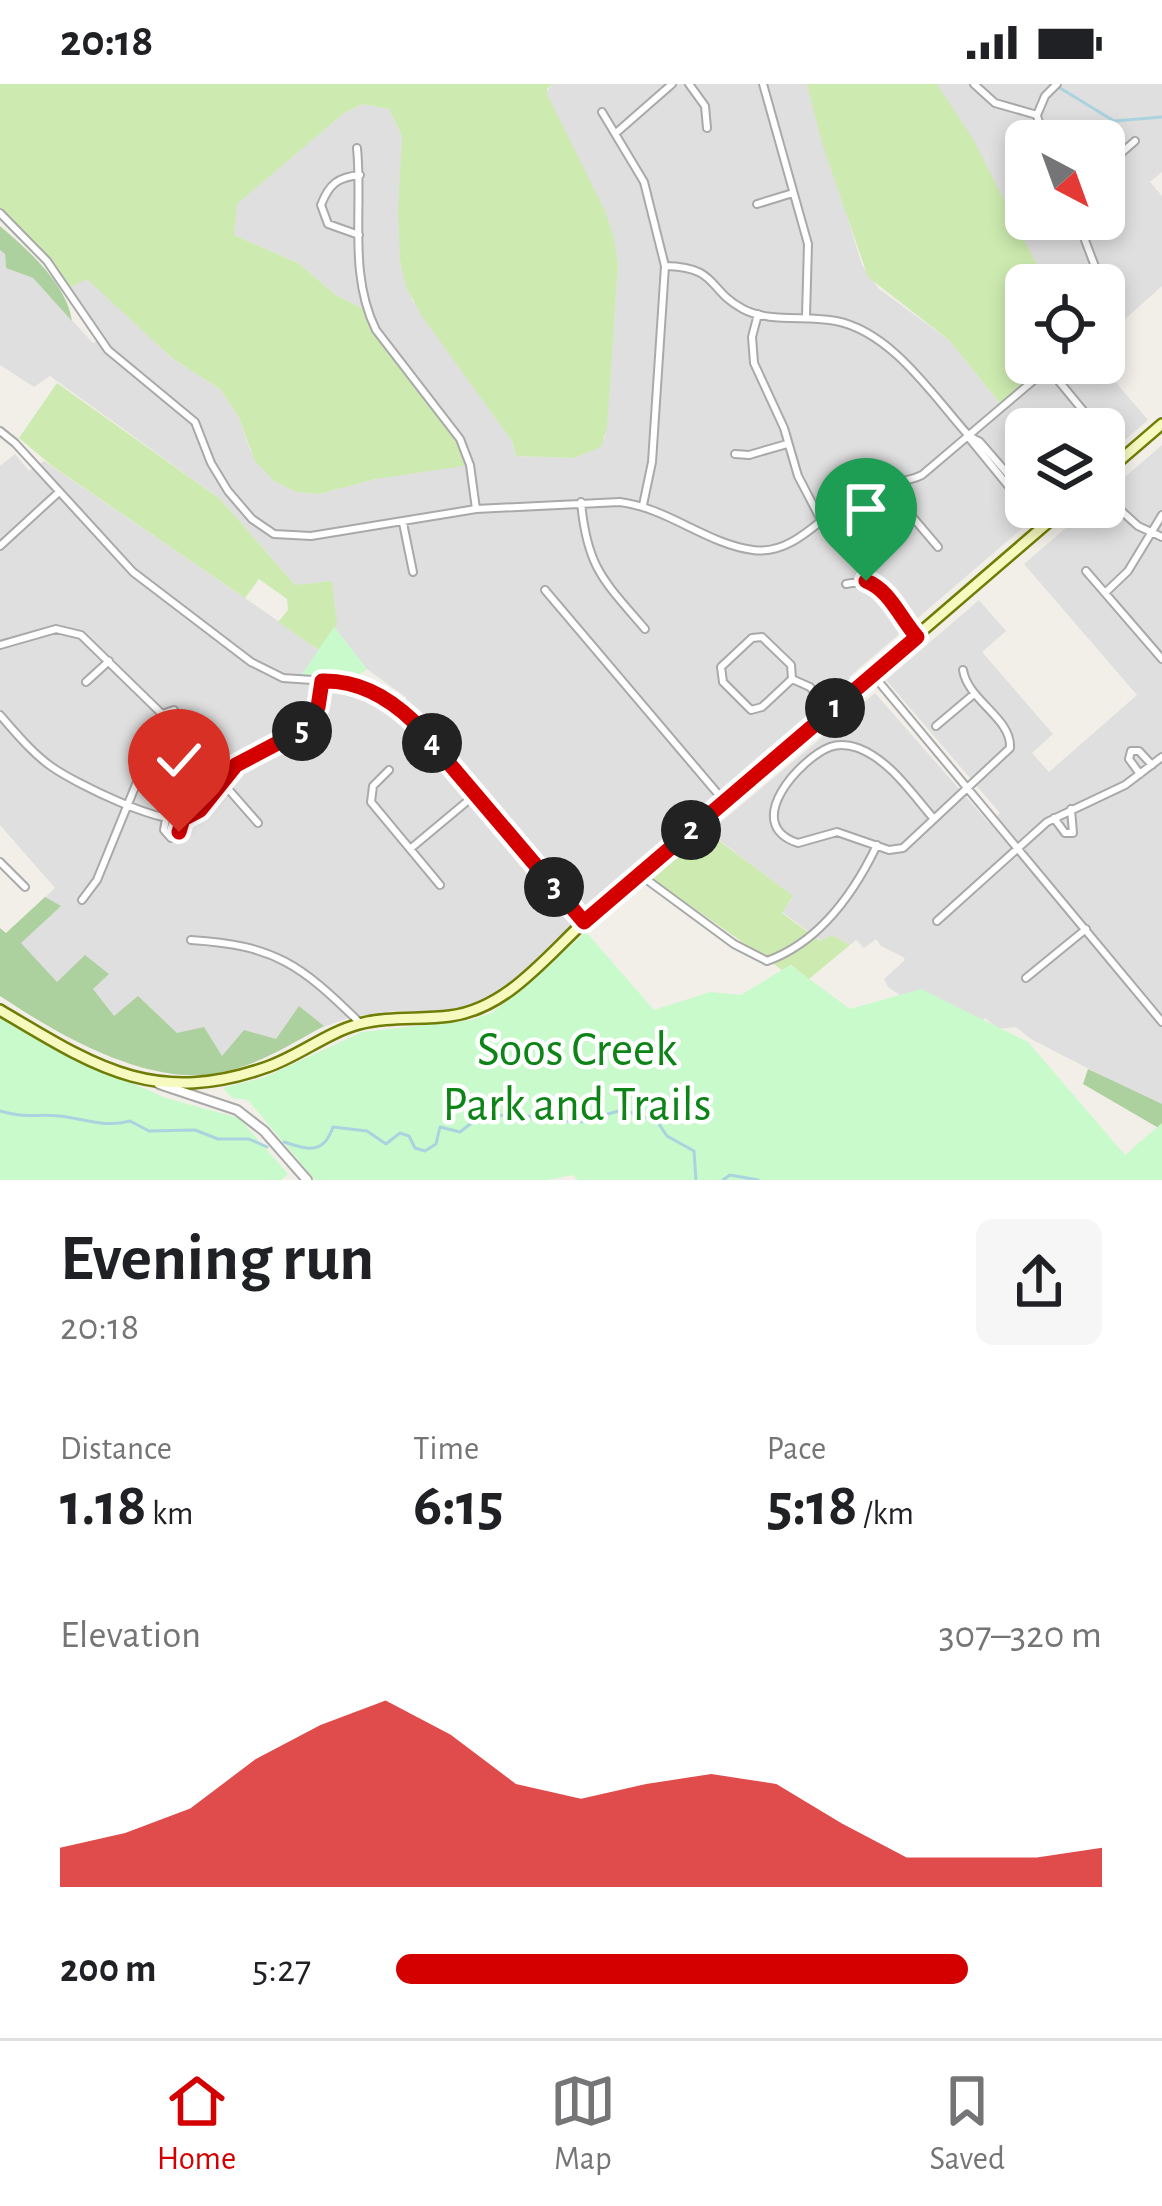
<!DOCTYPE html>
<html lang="en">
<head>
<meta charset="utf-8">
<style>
	body { margin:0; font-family:"Alegreya Sans",sans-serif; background:#f6f6f6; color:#202124; height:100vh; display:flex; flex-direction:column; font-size:45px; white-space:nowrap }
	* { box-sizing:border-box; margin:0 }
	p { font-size:39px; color:#757577 }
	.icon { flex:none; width:66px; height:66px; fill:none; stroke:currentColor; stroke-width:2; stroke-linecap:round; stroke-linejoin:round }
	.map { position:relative; height:1096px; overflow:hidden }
	.drawer { display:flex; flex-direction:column; background:#fff; flex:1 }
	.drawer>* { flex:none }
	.needle { width:78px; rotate:139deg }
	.controls { position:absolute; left:1005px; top:36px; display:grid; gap:24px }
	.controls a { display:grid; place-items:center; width:120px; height:120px; border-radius:18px; background:#fff; box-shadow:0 6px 18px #0003; font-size:60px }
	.pin { position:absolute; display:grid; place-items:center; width:102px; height:102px; color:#fff; margin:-123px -51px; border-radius:50% 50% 50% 0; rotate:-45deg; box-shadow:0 0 12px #0007 }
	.pin .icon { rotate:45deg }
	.km { position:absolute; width:60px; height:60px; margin:-30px; border-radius:50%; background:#222; color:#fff; font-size:33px; line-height:60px; text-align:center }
	.round { display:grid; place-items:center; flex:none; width:126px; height:126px; border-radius:18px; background:#f6f6f6 }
	.headline { display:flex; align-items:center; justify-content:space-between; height:204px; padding:0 60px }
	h1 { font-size:66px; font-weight:700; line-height:90px }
	.stats { display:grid; grid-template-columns:repeat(3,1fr); gap:18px; height:204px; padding:12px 60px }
	.stats div { display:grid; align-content:center }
	.stats b { font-size:60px; font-weight:700 }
	.stats small { font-size:33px; font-weight:400 }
	.stats p { font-size:33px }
	.chart { height:336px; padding:24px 60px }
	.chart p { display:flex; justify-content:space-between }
	.chart svg { width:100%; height:216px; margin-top:12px; fill:#d40000; opacity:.7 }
	ul { padding:0 60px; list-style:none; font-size:39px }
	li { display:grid; grid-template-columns:192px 144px 1fr; align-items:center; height:90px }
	li i { height:30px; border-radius:15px; background:#d40000 }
	.status { display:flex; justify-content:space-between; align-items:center; height:84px; padding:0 60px; background:#fff; direction:ltr }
	.status svg { height:33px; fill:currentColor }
	.tabs { display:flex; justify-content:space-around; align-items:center; height:168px; border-top:3px solid #e0e0e0; background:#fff; font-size:33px; color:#757577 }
	.tabs a { display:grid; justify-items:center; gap:6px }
	.tabs .selected { color:#d40000 }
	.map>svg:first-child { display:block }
</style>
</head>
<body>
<div class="status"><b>20:18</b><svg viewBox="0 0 49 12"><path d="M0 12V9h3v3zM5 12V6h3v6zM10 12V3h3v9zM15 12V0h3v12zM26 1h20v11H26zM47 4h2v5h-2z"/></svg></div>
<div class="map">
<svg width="1162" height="1096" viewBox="0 0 1162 1096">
	<rect width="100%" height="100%" fill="#f2efe9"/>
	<path fill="#e0dfdf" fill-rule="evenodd" d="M553,0H807L862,181L879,205L949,256L1003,323L1054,279H1099L1148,336L1104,374V345H1026V423H1047L849,593L854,599L514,898L490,914L453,928L394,927L351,933L217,981L103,953L6,850L55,804L0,741V382L15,370L29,387L44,377L245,514L319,566L303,590L355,594L402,617L407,614L367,585L334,543L337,540L295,501L220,415L50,292L34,303L0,281V166L5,169L6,184L33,194L93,259L98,256L67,205L87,194L172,274L221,306L239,334L251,368L274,397L296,408L319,410L376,395V246L367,227L336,211L298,179L234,151L236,120L343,30L362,20L389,25L402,52L400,177L412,216L512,357L516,372L574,374L605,354L618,181L546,8Z
		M937,0H1162V88L1150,98L1162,112V202L1104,254V201H1046ZM1026,57H1104V135H1026Z
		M1162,361V1020L1159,1021L1031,955L1016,943L998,945L985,934L976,943L907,916L888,903L884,895L905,876L903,873L881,862L876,855L864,864L856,856L850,861L832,851L821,857L782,828L793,813L709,748L875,609L989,739L1000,729L886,596L979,516L1006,547L982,568L1053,650L1032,669L1049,688L1137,611L1024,480L1090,423H1104V411Z"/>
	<path fill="#cdebb0" d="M0,0H553L547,5V10L605,127L614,154L618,181L607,344L601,363L574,374L516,372L512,357L421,231L406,203L400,177L398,127L402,52L389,25L362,20L343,30L237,120L234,151L298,179L336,211L367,227L376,246L451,341L470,381L376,395L319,410L296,408L274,397L255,377L239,334L221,306L172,274L87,195L67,205L47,177L0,129Z
		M807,0H937L973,55L1047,201H1026V279H1054L1003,323L949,256L868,193L822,59Z
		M57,299L220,415L295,501L332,497L337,540L319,566L278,538L288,526L287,515L259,495L245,514L52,382L19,354Z
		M702,744L793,812L782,829L820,857L832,851L850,861L809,895L791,881L782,886L648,792Z"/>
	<path fill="#add19e" d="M0,142C27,165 67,200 72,237L33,194L6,184L5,170L0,166Z
		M45,813L61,822L21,859L57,898L85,871L109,890L93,905L114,932L138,912L177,949L204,943L222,972L244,946L276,955L299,922L324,942C291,960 260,980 223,988C150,1005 59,951 0,912V844L6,849Z
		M1088,985L1162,1020V1046L1083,1000Z"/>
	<path fill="#c8facc" d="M334,543L367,585L355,594L302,590Z
		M586,848L654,926L710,908L741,911L790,881L850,925L921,905L1028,958L1125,1071L1162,1039V1096H578L573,1091L547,1096H315L248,1016L232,1014L223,1004L265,993L362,948L471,936L492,929Z
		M0,933L53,964L166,1014L239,1034L288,1090L281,1096H0Z"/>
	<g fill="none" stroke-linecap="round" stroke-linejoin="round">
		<path stroke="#aad3df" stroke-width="3" d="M1060,4L1114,37L1162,33
			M0,1027C22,1034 38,1030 60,1032C86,1035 104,1044 130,1037L149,1047L195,1046L218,1055H249L267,1063
			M284,1058C307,1065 323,1072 333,1043L367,1047L386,1060L400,1049L409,1052L415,1064L425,1067L436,1060L440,1043L460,1048L473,1038L512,1029L546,1036L580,1038L622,1026L656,1036L667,1052L694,1067L696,1096
			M723,1096L730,1091L758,1096"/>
		<g stroke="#a9a9a9" stroke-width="10">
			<path id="minor" d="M689,0L705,22L707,44
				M763,0L808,160L806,232
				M974,0L995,19L1037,31
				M602,28L644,98L665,182L652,378L643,421
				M1037,31L1045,12L1057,0
				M1037,32L1045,57
				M616,49L672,0
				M357,64C363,124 348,190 376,246L460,355L470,381L476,425
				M1104,84L1135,57
				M757,120L793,109
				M0,129L47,177L108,266L195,338L211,379L228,407L252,435L274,450L311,452L476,425L620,418C668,424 707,460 753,466C798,473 831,419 868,404C886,396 902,401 922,391L1054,279
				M1077,135L1102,201
				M359,151L328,140L321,121C329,100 338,93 360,91
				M665,182C719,183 707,206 743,225C769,239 807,231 836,237C892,248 933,312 969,352L980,358L1026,411
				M758,230L752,253L754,279L784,344L798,392L821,436
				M1048,284L1090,335
				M0,347L15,359L133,488L251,578L283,594L342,598L398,622L584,838
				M970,355L1041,442
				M735,370L749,371L787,360
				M898,402L904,423L938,463
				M1104,411L1138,442L1162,453
				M581,418C587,484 604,497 645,545
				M1036,423L1049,438
				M403,439L413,488
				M0,462L59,408
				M1086,487L1162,575
				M846,500C886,492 892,525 915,550
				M545,506L724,717
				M1105,509L1128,487L1162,431
				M762,553L791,581L792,595L762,623L751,626L723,598L721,583L752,554Z
				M0,561L56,545L81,551L162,630
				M874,592L1162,938
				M792,595L810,603L829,626
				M86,598L109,577
				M162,630L174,626
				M0,631C16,649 32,669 52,683C75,699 163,743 188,734C215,723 220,689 244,675C291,647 313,662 321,597
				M936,642L974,610
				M389,686L373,702L371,718L440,801
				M1140,690L1129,675L1131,667H1139L1152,681
				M222,698L258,739
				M1054,734L1065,749H1073L1071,725
				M166,735L164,746L171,754L178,751L183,735
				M934,735C912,710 890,676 858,664C849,661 838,660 830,663C801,674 740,740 798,759L837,748L889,766L903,764L1010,664C1012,634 968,617 963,586
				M410,765L476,710
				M0,778L25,803
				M639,790L734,860L767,877C820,858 854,809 877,761
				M82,816L97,796L137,698L144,662L162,630
				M937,837L1047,738L1125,701L1162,673
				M191,856C275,861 301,881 359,938
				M1026,894L1086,845"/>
		</g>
		<g stroke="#a9a9a9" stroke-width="12">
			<path id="tertiary" d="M159,1000L237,1026L264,1047L307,1096"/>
		</g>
		<g stroke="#707d05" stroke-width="14">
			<path id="secondary" d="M1104,390L1162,340
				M0,926C94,982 154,1023 267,983C299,972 326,949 359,940C388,932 420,936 450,932C506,925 545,874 584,838L1066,423"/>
		</g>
		<use href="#minor" stroke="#fff" stroke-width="6"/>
		<use href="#tertiary" stroke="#fff" stroke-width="8"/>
		<use href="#secondary" stroke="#f7fabf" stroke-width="9"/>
	</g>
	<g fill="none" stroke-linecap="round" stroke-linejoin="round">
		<g stroke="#fff" stroke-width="24">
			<path id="route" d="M179,748L183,735L200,726L236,681L308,643L318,623L322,597C357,596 388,613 413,637L584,838L917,553C900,534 890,506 866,497"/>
		</g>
		<use href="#route" stroke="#d40000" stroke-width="15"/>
	</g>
	<g text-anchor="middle" stroke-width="9" stroke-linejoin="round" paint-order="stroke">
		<g font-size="48" fill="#0c8416" stroke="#fff">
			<text x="577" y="981">Soos Creek<tspan x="577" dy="55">Park and Trails</tspan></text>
		</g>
	</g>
</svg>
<div class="controls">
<a><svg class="needle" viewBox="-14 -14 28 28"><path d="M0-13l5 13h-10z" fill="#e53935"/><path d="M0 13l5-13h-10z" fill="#757577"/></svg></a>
<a><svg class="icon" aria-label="locate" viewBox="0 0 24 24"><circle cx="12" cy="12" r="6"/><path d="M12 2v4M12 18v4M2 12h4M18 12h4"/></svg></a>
<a><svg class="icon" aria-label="layers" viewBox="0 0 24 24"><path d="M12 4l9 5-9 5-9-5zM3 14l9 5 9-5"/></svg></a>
</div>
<div class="pin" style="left:866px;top:497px;background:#1e9e55"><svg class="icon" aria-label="arrive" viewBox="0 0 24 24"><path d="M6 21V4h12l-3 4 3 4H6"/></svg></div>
<div class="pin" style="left:179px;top:748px;background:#d93025"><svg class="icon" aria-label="check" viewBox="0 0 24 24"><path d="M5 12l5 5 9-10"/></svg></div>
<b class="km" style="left:835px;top:624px">1</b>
<b class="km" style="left:691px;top:746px">2</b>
<b class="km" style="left:554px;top:803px">3</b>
<b class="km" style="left:432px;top:659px">4</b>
<b class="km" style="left:302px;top:647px">5</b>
</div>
<section class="drawer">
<div class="headline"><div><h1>Evening run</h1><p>20:18</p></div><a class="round"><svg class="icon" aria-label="share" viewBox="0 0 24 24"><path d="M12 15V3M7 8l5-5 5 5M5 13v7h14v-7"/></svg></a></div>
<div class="stats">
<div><p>Distance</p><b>1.18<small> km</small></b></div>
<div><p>Time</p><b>6:15</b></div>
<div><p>Pace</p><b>5:18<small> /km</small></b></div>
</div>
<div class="chart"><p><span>Elevation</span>307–320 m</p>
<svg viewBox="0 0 160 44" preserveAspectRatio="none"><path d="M0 44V36L10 33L20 28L30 18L40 11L50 6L60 13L70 23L80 26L90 23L100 21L110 23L120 31L130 38L140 38L150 38L160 36V44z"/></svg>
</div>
<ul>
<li><b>200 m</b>5:27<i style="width:81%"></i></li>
</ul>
</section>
<nav class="tabs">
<a class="selected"><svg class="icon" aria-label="home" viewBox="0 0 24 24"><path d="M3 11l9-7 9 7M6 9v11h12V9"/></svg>Home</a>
<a><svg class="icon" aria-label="map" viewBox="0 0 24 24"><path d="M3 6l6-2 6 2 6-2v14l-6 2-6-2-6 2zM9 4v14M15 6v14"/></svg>Map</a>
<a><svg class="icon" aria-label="saved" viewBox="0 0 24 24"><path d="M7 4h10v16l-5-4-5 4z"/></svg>Saved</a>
</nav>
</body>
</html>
